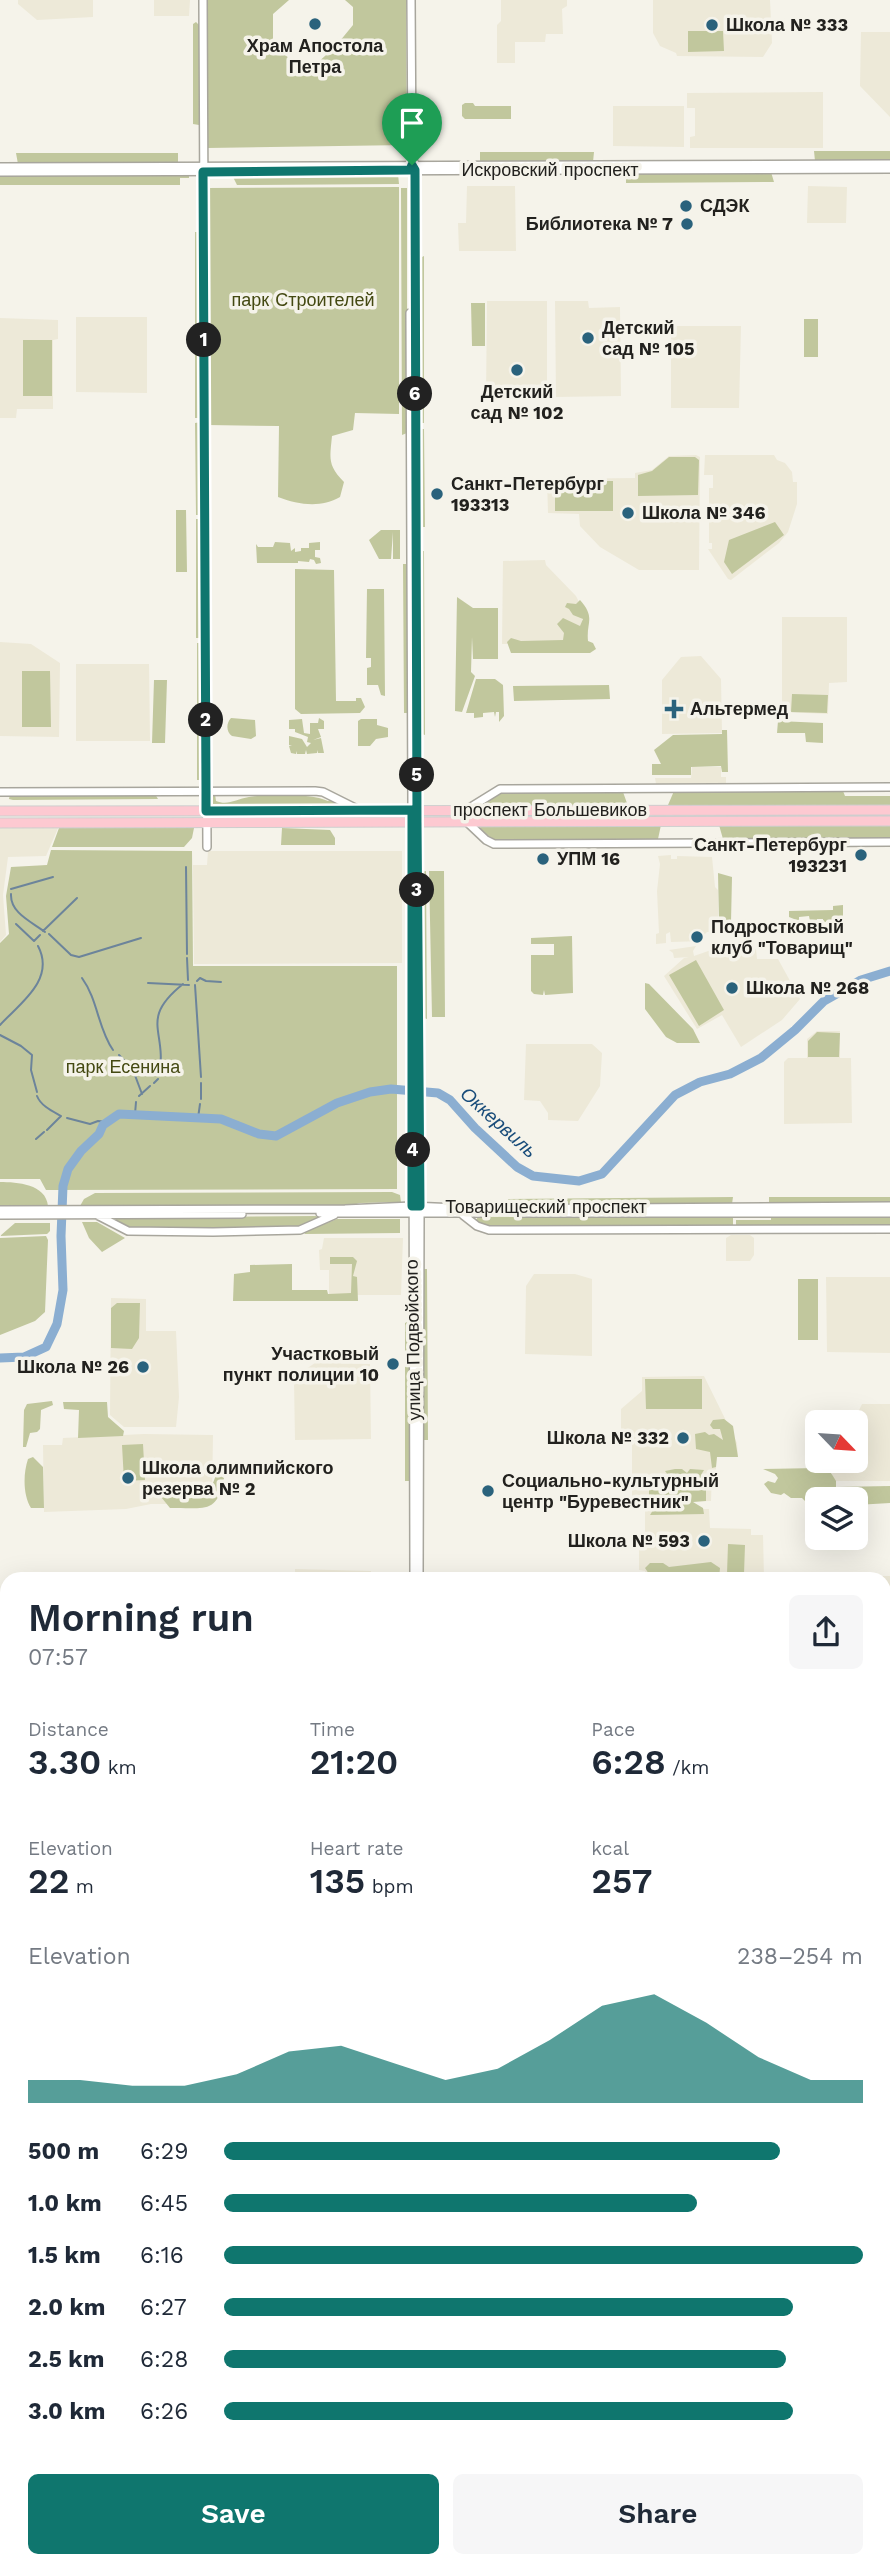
<!DOCTYPE html>
<html lang="en">
<head>
<meta charset="utf-8">
<style>
	body { margin:0; font-family:"Work Sans",sans-serif; background:#f6f6f7; color:#1f2937; height:100vh; display:flex; flex-direction:column; font-size:26px; white-space:nowrap }
	* { box-sizing:border-box; margin:0 }
	p { font-size:23px; color:#747a83 }
	.icon { flex:none; width:38px; height:38px; fill:none; stroke:currentColor; stroke-width:2; stroke-linecap:round; stroke-linejoin:round }
	.map { position:relative; flex:1; overflow:hidden }
	.panel { position:absolute; left:0px; top:1572px; width:891px; height:996px; display:flex; flex-direction:column; background:#fff; border-radius:21px 21px 0 0; box-shadow:0 7px 28px #0002 }
	.panel>* { flex:none }
	.needle { width:46px; rotate:115deg }
	.fabs { position:absolute; left:805px; top:1410px; display:grid; gap:14px }
	.fabs a { display:grid; place-items:center; width:63px; height:63px; border-radius:10px; background:#fff; box-shadow:0 7px 28px #0002; font-size:35px }
	.pin { position:absolute; display:grid; place-items:center; width:60px; height:60px; color:#fff; margin:-72px -30px; border-radius:50% 50% 50% 0; rotate:-45deg; box-shadow:0 0 7px #0007 }
	.pin .icon { rotate:45deg }
	.km { position:absolute; width:35px; height:35px; margin:-18px; border-radius:50%; background:#222; color:#fff; font-size:19px; line-height:35px; text-align:center }
	.round { display:grid; place-items:center; flex:none; width:74px; height:74px; border-radius:10px; background:#f6f6f7 }
	.overview { display:flex; align-items:center; justify-content:space-between; height:119px; padding:0 28px }
	h1 { font-size:38px; font-weight:600; line-height:52px }
	.metrics { display:grid; grid-template-columns:repeat(3,1fr); gap:10px; height:119px; padding:7px 28px }
	.metrics div { display:grid; align-content:center }
	.metrics b { font-size:35px; font-weight:600 }
	.metrics small { font-size:19px; font-weight:400 }
	.metrics p { font-size:19px }
	.chart { height:196px; padding:14px 28px }
	.chart p { display:flex; justify-content:space-between }
	.chart svg { width:100%; height:126px; margin-top:7px; fill:#0f766e; opacity:.7 }
	.primary-button { display:flex; gap:14px; margin-top:auto; padding:14px 28px }
	.primary-button a { flex:1; height:80px; border-radius:10px; background:#0f766e; color:#fff; font-size:28px; font-weight:600; line-height:80px; text-align:center }
	.primary-button a+a { background:#f6f6f7; color:#1f2937 }
	ul { padding:0 28px; list-style:none; font-size:23px }
	li { display:grid; grid-template-columns:112px 84px 1fr; align-items:center; height:52px }
	li i { height:18px; border-radius:9px; background:#0f766e }
	.map>svg:first-child { display:block }
</style>
</head>
<body>
<div class="map">
<svg width="890" height="2567" viewBox="0 0 890 2567">
	<rect width="100%" height="100%" fill="#f5f3ea"/>
	<path fill="#ede9d8" d="M18,0H93V17L37,20L18,4Z
		M154,0H190L189,16H154Z
		M501,0H567V6L562,9L563,34H546L545,42H515V63H497V25L501,21Z
		M653,0H770L772,43L763,57L677,56L676,53L660,46L653,33Z
		M861,32H890V117L860,86Z
		M823,92V148H690V137L695,136V108H687V93Z
		M613,106H684V147L613,146Z
		M467,186H515L516,251H459L458,223H466Z
		M808,186L847,187L846,223H807Z
		M487,301H547V397H486Z
		M555,301H588L589,308L620,307L621,396L556,397Z
		M76,317H147V393L76,392Z
		M0,318L58,320V339L53,340V409H17L16,418H0Z
		M671,326H741L739,408H671Z
		M696,455L700,457L699,570H639L600,547L580,526L579,514L548,513L547,479L635,478V473L652,470L669,456Z
		M705,455H774L777,460L785,463L792,472L793,482H797V504L788,532L779,543L731,580L728,579L708,549H712V543H709V488H713V475H704Z
		M545,560L546,565L576,596L582,608L583,643L502,644L503,561Z
		M782,617H847V682L829,683L828,714L782,712Z
		M0,642L31,644L60,663L59,737L0,736Z
		M701,656L721,679L722,733L662,734V680L681,657Z
		M76,664H149L150,741H76Z
		M692,767H721V777H726V783L656,784L655,778H691Z
		M59,826L46,856L8,857L3,895L6,935L0,942V827Z
		M208,851H402V963L194,964L193,865H207Z
		M671,855V859H677V856L712,857L715,887L718,890V932H707L704,935V941L671,942L670,932L666,934V943L656,944V934L659,933L657,891L660,864L658,856Z
		M696,946L693,951L694,956L714,949H756L757,959H778L800,999L782,1020L741,1047L722,1015L697,1029L664,976L684,958L689,957L674,958L673,953L669,950Z
		M817,1031H840V1058H851L852,1123L784,1124V1062L788,1058H807V1039Z
		M526,1044H592L602,1053L600,1086L578,1121L548,1120V1113L540,1101L524,1100Z
		M731,1235H750L754,1238V1255L750,1261H726V1238Z
		M324,1238H403L401,1295H329V1270H320L319,1250L322,1249Z
		M534,1274H575L592,1279V1356L525,1354L526,1286Z
		M826,1277H890V1353L827,1352Z
		M111,1298L146,1299V1331H176L179,1397L176,1427H124L110,1415Z
		M315,1363L370,1364L371,1439L295,1440L294,1381L297,1375Z
		M704,1376L737,1443L738,1457H716V1471H712L711,1501L632,1502V1435L621,1434V1409L642,1391V1377Z
		M862,1404H890V1481H830L836,1461H856V1423H853Z
		M144,1434L213,1435L212,1497L204,1504H151L126,1509L44,1512L43,1445H62L63,1438Z
		M709,1509L710,1528L751,1529V1535H763L764,1578H639H645V1571L639,1570V1546H645V1510Z
		M295,1569L371,1571V1578H295Z
		M863,1576H890V1653H884V1578H862Z
		M0,2098H7V2201L0,2196Z"/>
	<path fill="#c1c79d" d="M206,0H289L273,14V46L289,58L316,64L335,47L353,25V7L345,0H406L407,145L207,148Z
		M196,22L199,25V125L193,124V24Z
		M688,31H723L724,51L688,52Z
		M465,103H473L475,106H511V119H465L462,116V105Z
		M814,151H890V161H815Z
		M480,152H594L593,162H480Z
		M16,153H178V163L18,164Z
		M771,172L774,182L626,183V173Z
		M237,174H398L399,184L237,185L233,177H236Z
		M0,175H189V178H180V185H0Z
		M399,187V414L355,413L353,430L332,436C330,458 327,465 344,482L340,497C321,508 299,505 278,497L279,426L208,425L207,188Z
		M401,188H407V433L402,435Z
		M195,232H200L201,418H195Z
		M424,256V423H418V259Z
		M471,303H485V346H472Z
		M804,319H818V357H804Z
		M23,340H52V396H23Z
		M201,422V515H196L195,423Z
		M418,429H424L425,527H419Z
		M669,457H695L699,460L698,495L638,496V475L652,471Z
		M555,481H613V511H555Z
		M176,510H186L187,572H176Z
		M196,519H201L202,638H196Z
		M775,522L784,535L732,574L724,562L729,540Z
		M381,530H400V559H393V532L391,559H379L369,540Z
		M275,542L290,543L291,551L295,548V552L301,551V548H309V543L320,542V550H315V557L320,558L321,563L316,564L314,560L310,559L309,562L298,561V563H257L256,544L258,547H273Z
		M419,551H424L425,735L419,733Z
		M403,564H408V713H404Z
		M295,569L334,570L336,701H356V698H361L365,707L360,713L301,714L295,709Z
		M367,589H384L385,696L381,695L378,685H367V668L371,667V658H366Z
		M457,597L473,608H498V659H473L472,637L471,672L475,676L462,712L455,711Z
		M580,600C596,618 586,622 588,641L593,643L596,649L590,653H511L507,642L511,638L521,641L563,640L564,633L557,624L563,618L580,626L583,619L573,615L569,609L565,607L567,603L576,604Z
		M197,643H202V780H197Z
		M22,671H50L51,727H22Z
		M476,679H495L503,685L504,716L499,722V712H496L495,717L494,712L483,713V717L474,718V713H466Z
		M154,680H167L165,743H152Z
		M609,685L610,699L514,701L513,686Z
		M792,694L828,695L827,713L791,712Z
		M231,718L255,720L256,736L251,739L232,736C226,732 226,723 231,718Z
		M319,718L324,721V729H318L321,737L313,740L321,738L324,753H318L317,750V753L307,754L306,750L305,754H297V751L296,754L291,753L289,746L292,745H289V736L302,739L307,747L311,743L307,742L308,737L295,732V729H289V720L302,719L304,733L310,734V723H318Z
		M361,719H377V725L388,728V737L376,739L370,746H358V721Z
		M778,721L823,723V743L806,742L805,733H777Z
		M722,730H727L728,772H722L721,766L691,767V775H652V764H661L654,750L673,735L722,734Z
		M674,791H843L845,796H890V805H668Z
		M502,792H623L628,806H482L483,803Z
		M10,794H155L158,799L13,800L9,799Z
		M215,794L216,801C228,806 236,799 249,797C269,794 310,793 328,801L332,799L340,804H305L292,807H212L209,805L210,797Z
		M661,825L658,839H492L480,828L481,826Z
		M719,825H890V839H723Z
		M59,828H194L192,838L184,847H52Z
		M282,828L330,830L335,838V845H281Z
		M51,850L192,851L193,966H397V1189L46,1190L40,1179H0V943L9,934L6,896L11,867L47,865Z
		M426,871L427,1019L421,1017L420,872Z
		M429,871H444L445,1017H432Z
		M718,873L732,877L731,922H719Z
		M843,905V922H823V919H817L816,921H810L809,916L799,917V921L789,917V911L833,910V906Z
		M572,936L573,993L545,995L544,990L543,995L534,994L531,991V955H554V944H531V938Z
		M696,960L724,1010L699,1026L669,975Z
		M645,983L649,984L693,1029L700,1043H677L666,1037L645,1009Z
		M817,1032L840,1033L839,1057H808V1041Z
		M0,1182C17,1182 46,1184 48,1206H0Z
		M392,1192L400,1195L401,1202L360,1203L349,1206H80L84,1199L95,1193Z
		M733,1197L732,1204L510,1205L508,1199Z
		M769,1197H890V1204H769Z
		M771,1215H890V1226L736,1227V1220H771Z
		M316,1216L319,1218L300,1227L132,1228L115,1221L116,1218Z
		M733,1216V1226L488,1228L476,1220L478,1217Z
		M337,1219H400V1233L305,1234L304,1232Z
		M82,1222H97L125,1238L102,1252L89,1238Z
		M15,1223H50V1231L47,1234L0,1236Z
		M46,1236L48,1240L45,1312L35,1321L0,1335V1238Z
		M330,1257H353L357,1261L353,1276L357,1277L358,1301H233L234,1274L250,1272V1265L292,1264V1290H327L328,1294L351,1293L352,1264H330Z
		M424,1269H427L428,1440H422V1277Z
		M798,1279H818V1340H798Z
		M117,1303H140L139,1338L132,1349L111,1348V1308Z
		M411,1320V1481H405V1323Z
		M645,1379H702V1409H646Z
		M52,1401L53,1405L41,1410L40,1429L37,1432L30,1433L26,1447H23L24,1410L27,1404Z
		M63,1402H107L108,1417L124,1431L123,1436L78,1438L79,1410L64,1409Z
		M724,1419L733,1426L738,1457H717L716,1467L712,1468L710,1452L696,1449L695,1434L705,1432L709,1435L714,1434L723,1440L720,1429H713L710,1425L713,1420Z
		M143,1444L145,1480L124,1481L122,1445Z
		M33,1457L43,1467L44,1508H31C23,1495 23,1474 28,1459Z
		M819,1461H835L831,1473L836,1481V1487L890,1486V1503L856,1505V1500H817V1505H809L802,1498H791L784,1493L781,1495L771,1493L764,1484L768,1481L775,1483L778,1478L775,1474L763,1469L819,1468Z
		M675,1469H682L687,1473L690,1469L704,1470L701,1475L706,1476V1501L693,1502L703,1508L704,1514L650,1515L658,1502H649V1479L657,1476L668,1475L665,1471Z
		M220,1474L224,1478C217,1516 203,1507 170,1508L157,1492L210,1491L216,1475Z
		M728,1544L745,1545L744,1574H727Z
		M711,1562L720,1568L719,1578H658L651,1577L645,1568L650,1563H663L669,1567Z
		M530,2560H723L720,2567H538Z"/>
	<g fill="none" stroke-linecap="round" stroke-linejoin="round">
		<path stroke="#6c849b" stroke-width="2" d="M186,867L187,954
			M11,889L53,877
			M11,894C10,913 32,922 45,932
			M16,924L34,941L40,935
			M43,931L77,898
			M49,934L71,955L79,957L141,938
			M187,958L188,980
			M82,978C98,1000 98,1029 113,1050
			M197,981L200,978L206,981L221,982
			M148,983L189,985
			M195,985L201,1077
			M0,1025C19,1004 56,980 38,946
			M0,1035L21,1046L32,1055L31,1070L37,1092
			M119,1055L133,1070L142,1094
			M159,1075C168,1031 138,1020 183,984
			M154,1083L158,1079
			M37,1096C41,1106 52,1111 61,1116L47,1130
			M139,1096L150,1086
			M201,1099V1083
			M135,1114L136,1102
			M67,1118L90,1124L98,1121L108,1122
			M198,1118L200,1104
			M36,1139L44,1132
			M0,1773L7,1777
			M225,2567L226,2560
			M750,2567L751,2560"/>
		<path stroke="#8baed1" stroke-width="9" d="M0,1358L24,1357L46,1347L57,1324L63,1290L61,1236L63,1186L68,1169L81,1151L99,1134L103,1125L119,1114L221,1119L259,1134L276,1136L337,1103L370,1092L391,1089L438,1093L450,1100L475,1128L517,1167L533,1176L579,1181L602,1174L675,1095L700,1082L730,1074L761,1058L795,1030L824,1001L861,980L890,971"/>
		<g stroke="#a8a69d" stroke-width="10">
			<path id="minor" d="M203,0L207,847
				M411,0L412,152L415,170L418,1154L420,1214L419,1578
				M0,167L890,164
				M0,172L890,169
				M410,313L412,805
				M0,792L315,791L323,792L359,810
				M466,810L500,789L890,787
				M467,822L486,840L494,844L890,842
				M413,1093L414,1578
				M0,1210L345,1209L412,1206L479,1209L890,1206
				M320,1213H487
				M520,1213H890
				M0,1215L242,1214
				M97,1215L128,1231L213,1232L300,1230L334,1215
				M463,1215L477,1226L489,1230L890,1229
				M884,1696H890
				M884,1738H890
				M0,1896L7,1901
				M0,1913H7
				M884,2269L890,2271
				M198,2567V2560"/>
		</g>
		<g stroke="#cecece" stroke-width="11">
			<path id="major" d="M0,811L890,810
				M0,823L890,821
				M884,1709H890
				M0,1712H7
				M884,1725H890
				M0,1726L7,1727"/>
		</g>
		<use href="#minor" stroke="#fff" stroke-width="7"/>
		<use href="#major" stroke="#fdc9d1" stroke-width="9"/>
		<path stroke="#87857f" stroke-width="2" d="M884,1716H890
			M0,1718H7"/>
		<path stroke="#87857f" stroke-width="2" d="M0,1752L7,1756
			M884,2294L890,2298"/>
	</g>
	<g fill="none" stroke-linecap="round" stroke-linejoin="round">
		<g stroke="#fff" stroke-width="14">
			<path id="route" d="M412,165L410,170L203,172L206,791V811L412,810V822H417L420,1206H412V822H417L415,170L412,165"/>
		</g>
		<use href="#route" stroke="#0f766e" stroke-width="9"/>
	</g>
	<g fill="#2a627c" stroke="#f5f3ea" stroke-width="2.5">
		<circle cx="315" cy="24" r="7"/>
		<circle cx="712" cy="25" r="7"/>
		<circle cx="686" cy="206" r="7"/>
		<circle cx="687" cy="224" r="7"/>
		<circle cx="588" cy="338" r="7"/>
		<circle cx="517" cy="370" r="7"/>
		<circle cx="437" cy="494" r="7"/>
		<circle cx="628" cy="513" r="7"/>
		<path d="M670.5 698.5h7v7h7v7h-7v7h-7v-7h-7v-7h7z"/>
		<circle cx="861" cy="855" r="7"/>
		<circle cx="543" cy="859" r="7"/>
		<circle cx="697" cy="937" r="7"/>
		<circle cx="732" cy="988" r="7"/>
		<circle cx="393" cy="1364" r="7"/>
		<circle cx="143" cy="1367" r="7"/>
		<circle cx="683" cy="1438" r="7"/>
		<circle cx="128" cy="1478" r="7"/>
		<circle cx="488" cy="1491" r="7"/>
		<circle cx="704" cy="1541" r="7"/>
	</g>
	<g text-anchor="middle" stroke-width="7" stroke-linejoin="round" paint-order="stroke">
		<g font-size="18" font-weight="bold" fill="#22211e" stroke="#f5f3ea" text-anchor="start">
			<text x="726" y="31">Школа № 333</text>
			<text x="315" y="52" text-anchor="middle">Храм Апостола<tspan x="315" dy="21">Петра</tspan></text>
			<text x="700" y="212">СДЭК</text>
			<text x="673" y="230" text-anchor="end">Библиотека № 7</text>
			<text x="602" y="334">Детский<tspan x="602" dy="21">сад № 105</tspan></text>
			<text x="517" y="398" text-anchor="middle">Детский<tspan x="517" dy="21">сад № 102</tspan></text>
			<text x="451" y="490">Санкт-Петербург<tspan x="451" dy="21">193313</tspan></text>
			<text x="642" y="519">Школа № 346</text>
			<text x="690" y="715">Альтермед</text>
			<text x="847" y="851" text-anchor="end">Санкт-Петербург<tspan x="847" dy="21">193231</tspan></text>
			<text x="557" y="865">УПМ 16</text>
			<text x="711" y="933">Подростковый<tspan x="711" dy="21">клуб "Товарищ"</tspan></text>
			<text x="746" y="994">Школа № 268</text>
			<text x="379" y="1360" text-anchor="end">Участковый<tspan x="379" dy="21">пункт полиции 10</tspan></text>
			<text x="129" y="1373" text-anchor="end">Школа № 26</text>
			<text x="669" y="1444" text-anchor="end">Школа № 332</text>
			<text x="142" y="1474">Школа олимпийского<tspan x="142" dy="21">резерва № 2</tspan></text>
			<text x="502" y="1487">Социально-культурный<tspan x="502" dy="21">центр "Буревестник"</tspan></text>
			<text x="690" y="1547" text-anchor="end">Школа № 593</text>
		</g>
		<g font-size="18" fill="#22211e" stroke="#f5f3ea">
			<text x="550" y="176">Искровский проспект</text>
			<text x="550" y="816">проспект Большевиков</text>
			<text x="546" y="1213">Товарищеский проспект</text>
			<text transform="translate(413 1340) rotate(-91)" y="6">улица Подвойского</text>
		</g>
		<g font-size="18" fill="#444912" stroke="#f5f3ea">
			<text x="303" y="306">парк Строителей</text>
			<text x="123" y="1073">парк Есенина</text>
		</g>
		<g font-size="19" font-style="italic" fill="#184c7a" stroke="#f5f3ea">
			<text transform="translate(499 1122) rotate(42)" y="7">Оккервиль</text>
		</g>
	</g>
</svg>
<div class="fabs">
<a><svg class="needle" viewBox="-14 -14 28 28"><path d="M0-13l5 13h-10z" fill="#e53935"/><path d="M0 13l5-13h-10z" fill="#747a83"/></svg></a>
<a><svg class="icon" aria-label="layers" viewBox="0 0 24 24"><path d="M12 4l9 5-9 5-9-5zM3 14l9 5 9-5"/></svg></a>
</div>
<div class="pin" style="left:412px;top:165px;background:#1e9e55"><svg class="icon" aria-label="arrive" viewBox="0 0 24 24"><path d="M6 21V4h12l-3 4 3 4H6"/></svg></div>
<b class="km" style="left:204px;top:340px">1</b>
<b class="km" style="left:206px;top:720px">2</b>
<b class="km" style="left:417px;top:890px">3</b>
<b class="km" style="left:413px;top:1150px">4</b>
<b class="km" style="left:417px;top:775px">5</b>
<b class="km" style="left:415px;top:394px">6</b>
<section class="panel">
<div class="overview"><div><h1>Morning run</h1><p>07:57</p></div><a class="round"><svg class="icon" aria-label="share" viewBox="0 0 24 24"><path d="M12 15V3M7 8l5-5 5 5M5 13v7h14v-7"/></svg></a></div>
<div class="metrics">
<div><p>Distance</p><b>3.30<small> km</small></b></div>
<div><p>Time</p><b>21:20</b></div>
<div><p>Pace</p><b>6:28<small> /km</small></b></div>
</div>
<div class="metrics">
<div><p>Elevation</p><b>22<small> m</small></b></div>
<div><p>Heart rate</p><b>135<small> bpm</small></b></div>
<div><p>kcal</p><b>257</b></div>
</div>
<div class="chart"><p><span>Elevation</span>238–254 m</p>
<svg viewBox="0 0 160 44" preserveAspectRatio="none"><path d="M0 44V36L10 36L20 38L30 38L40 34L50 26L60 24L70 30L80 36L90 32L100 22L110 10L120 6L130 16L140 28L150 36L160 36V44z"/></svg>
</div>
<ul>
<li><b>500 m</b>6:29<i style="width:87%"></i></li>
<li><b>1.0 km</b>6:45<i style="width:74%"></i></li>
<li><b>1.5 km</b>6:16<i style="width:100%"></i></li>
<li><b>2.0 km</b>6:27<i style="width:89%"></i></li>
<li><b>2.5 km</b>6:28<i style="width:88%"></i></li>
<li><b>3.0 km</b>6:26<i style="width:89%"></i></li>
</ul>
<div class="primary-button"><a>Save</a><a>Share</a></div>
</section>
</div>
</body>
</html>
